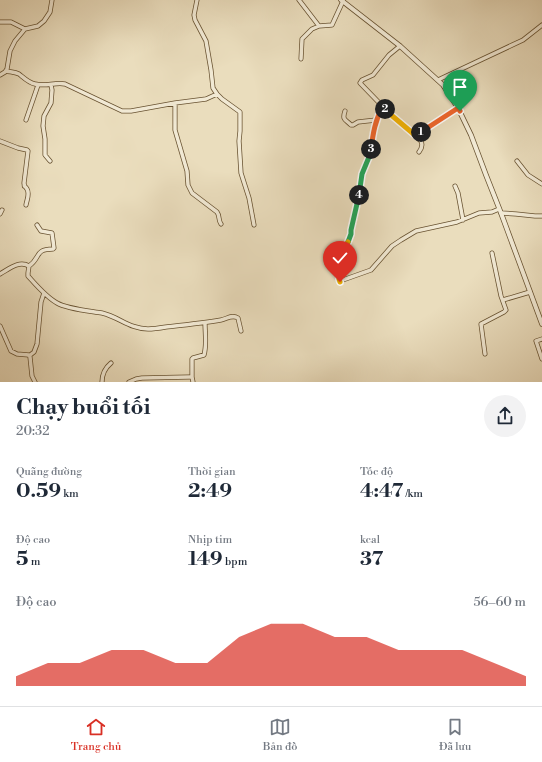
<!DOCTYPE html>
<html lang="vi">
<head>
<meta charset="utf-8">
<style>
	body { margin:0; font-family:"Libre Bodoni",serif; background:#f2f2f3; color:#1f2937; height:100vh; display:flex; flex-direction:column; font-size:15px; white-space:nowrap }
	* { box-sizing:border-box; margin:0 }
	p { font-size:13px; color:#747a83 }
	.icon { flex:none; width:22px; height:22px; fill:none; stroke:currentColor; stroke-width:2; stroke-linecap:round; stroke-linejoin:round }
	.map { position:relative; height:382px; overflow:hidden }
	.side { display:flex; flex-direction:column; background:#fff; flex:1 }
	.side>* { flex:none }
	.pin { position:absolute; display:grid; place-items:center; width:34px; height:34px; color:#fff; margin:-41px -17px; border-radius:50% 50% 50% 0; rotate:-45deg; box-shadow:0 0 4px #0007 }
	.pin .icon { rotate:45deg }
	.km { position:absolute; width:20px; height:20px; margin:-10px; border-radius:50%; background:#222; color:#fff; font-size:11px; line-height:20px; text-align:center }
	.round { display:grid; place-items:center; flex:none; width:42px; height:42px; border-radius:21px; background:#f2f2f3 }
	.head { display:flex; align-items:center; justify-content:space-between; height:68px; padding:0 16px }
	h1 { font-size:22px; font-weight:700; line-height:30px }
	.metrics { display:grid; grid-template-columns:repeat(3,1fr); gap:6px; height:68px; padding:4px 16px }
	.metrics div { display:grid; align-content:center }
	.metrics b { font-size:20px; font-weight:700 }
	.metrics small { font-size:11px; font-weight:400 }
	.metrics p { font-size:11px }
	.chart { height:112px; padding:8px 16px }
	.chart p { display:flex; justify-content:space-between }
	.chart svg { width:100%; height:72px; margin-top:4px; fill:#d93025; opacity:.7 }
	.tabs { display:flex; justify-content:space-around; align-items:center; height:56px; border-top:1px solid #e0e1e3; background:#fff; font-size:11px; color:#747a83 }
	.tabs a { display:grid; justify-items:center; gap:2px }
	.tabs .active { color:#d93025 }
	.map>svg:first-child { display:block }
</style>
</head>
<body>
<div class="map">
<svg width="542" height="382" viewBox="0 0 542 382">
	<rect width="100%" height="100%" fill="#eaddbd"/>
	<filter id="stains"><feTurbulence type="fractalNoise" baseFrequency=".005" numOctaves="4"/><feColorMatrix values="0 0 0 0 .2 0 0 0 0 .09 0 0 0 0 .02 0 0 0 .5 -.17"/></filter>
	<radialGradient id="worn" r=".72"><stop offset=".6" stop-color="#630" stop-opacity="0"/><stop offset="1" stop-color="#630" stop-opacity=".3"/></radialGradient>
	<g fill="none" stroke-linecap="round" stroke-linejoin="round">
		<g stroke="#685231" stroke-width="5">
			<path id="minor" d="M197,0L194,15L195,20L206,41L211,70L213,88L217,94L222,99L240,112V131L239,141L241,173L249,198L254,225
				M299,0L319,26L332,25L343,1
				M0,22H11L25,29
				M400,46L389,55L373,75L362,80L360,83L390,114L421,141C423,145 422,148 419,152
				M301,59L302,39L312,29L319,26
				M6,71C10,72 15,72 19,74C24,78 29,83 35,84C45,87 55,82 65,84L122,111H131L175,103
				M0,75L5,72L7,69L10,51L15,41L25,29L38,26L44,21L50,12L52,0
				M438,80L523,40L542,25
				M217,94L206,99L175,103V130L187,171L188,185L192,193L217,212C220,216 218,220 221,224
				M383,106L377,116L372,136L369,157L362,174L359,200L350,238L343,252V268L339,279L340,281L371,270L392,246L401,240L416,231L457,222L479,213L492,212L499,209
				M345,111C342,120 345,119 351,125H353L358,122L376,120
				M26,120L36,91L38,85
				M416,136L418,133L458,108
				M0,141L18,148L27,150L28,151L24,183C25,189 23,183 27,189C30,194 27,199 26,205
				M50,161L45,155V139L43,126L44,116L51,103L52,90L51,85
				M517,161L528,175L542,184
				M455,186L458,193L463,220
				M501,213L516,214L535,216H542
				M0,214L2,210
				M29,266C41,258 34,249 53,249L54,248L52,233L41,231L37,225
				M0,274C9,269 19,260 29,266L28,273V276C37,286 46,297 57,303C67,309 90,311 102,313C119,317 130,329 148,329C154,329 160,328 166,327C184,325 203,323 221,320C227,319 232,314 238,318L241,331
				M503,300L530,292
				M0,326L11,351L17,354L29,355L30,357L32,376L35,382
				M542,339L536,341L542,359
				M485,354L481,324L504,312L506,310L501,296L492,253
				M29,356L34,352L37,344L41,302L44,293
				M192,377V359L193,358L204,355C207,345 205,334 205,323
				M102,382C102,373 105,368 111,363
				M129,382L136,379L142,378L189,377H192L193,382"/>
		</g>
		<g stroke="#685231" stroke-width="5.5">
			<path id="tertiary" d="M341,0L400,46L443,85L458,108L471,135L486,175L501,213L542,324"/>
		</g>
		<use href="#minor" stroke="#f1e9d4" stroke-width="3.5"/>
		<use href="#tertiary" stroke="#f1e9d4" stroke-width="4"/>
	</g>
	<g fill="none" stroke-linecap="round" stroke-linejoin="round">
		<g stroke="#fff" stroke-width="8">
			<path id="split-1" d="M421,132L458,108L460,111"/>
		</g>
		<g stroke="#fff" stroke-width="8">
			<path id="split-2" d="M385,109L390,114L416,136L421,132"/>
		</g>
		<g stroke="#fff" stroke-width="8">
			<path id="split-3" d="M371,149C373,134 375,120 383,106L385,109"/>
		</g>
		<g stroke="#fff" stroke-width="8">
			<path id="split-4" d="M359,195L362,174L369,157L371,149"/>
		</g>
		<g stroke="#fff" stroke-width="8">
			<path id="split-5" d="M348,242L351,234V230L359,195"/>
		</g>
		<g stroke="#fff" stroke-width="8">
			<path id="split-6" d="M340,282L339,279L343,268V249L348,242"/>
		</g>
		<use href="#split-1" stroke="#f0652b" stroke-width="5"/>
		<use href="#split-2" stroke="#f5b400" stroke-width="5"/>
		<use href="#split-3" stroke="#f0652b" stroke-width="5"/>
		<use href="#split-4" stroke="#22a559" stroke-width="5"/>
		<use href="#split-5" stroke="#22a559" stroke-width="5"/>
		<use href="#split-6" stroke="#f5b400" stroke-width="5"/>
	</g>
	<rect width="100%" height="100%" filter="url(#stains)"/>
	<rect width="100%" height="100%" fill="url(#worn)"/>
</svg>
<div class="pin" style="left:460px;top:111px;background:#1e9e55"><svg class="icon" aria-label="arrive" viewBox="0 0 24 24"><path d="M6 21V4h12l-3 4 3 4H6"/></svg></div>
<div class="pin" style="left:340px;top:282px;background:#d93025"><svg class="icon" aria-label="check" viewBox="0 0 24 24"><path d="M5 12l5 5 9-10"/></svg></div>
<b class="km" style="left:421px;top:132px">1</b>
<b class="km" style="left:385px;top:109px">2</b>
<b class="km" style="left:371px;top:149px">3</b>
<b class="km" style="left:359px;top:195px">4</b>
</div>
<section class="side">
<div class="head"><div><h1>Chạy buổi tối</h1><p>20:32</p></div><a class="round"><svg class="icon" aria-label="share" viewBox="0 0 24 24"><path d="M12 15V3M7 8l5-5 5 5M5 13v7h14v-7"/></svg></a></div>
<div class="metrics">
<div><p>Quãng đường</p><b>0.59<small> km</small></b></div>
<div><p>Thời gian</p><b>2:49</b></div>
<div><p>Tốc độ</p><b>4:47<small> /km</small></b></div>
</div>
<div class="metrics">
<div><p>Độ cao</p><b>5<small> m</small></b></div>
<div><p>Nhịp tim</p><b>149<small> bpm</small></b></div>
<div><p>kcal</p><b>37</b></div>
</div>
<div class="chart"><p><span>Độ cao</span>56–60 m</p>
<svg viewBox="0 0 160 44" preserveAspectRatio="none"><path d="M0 44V38L10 30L20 30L30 22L40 22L50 30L60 30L70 14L80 6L90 6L100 14L110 14L120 22L130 22L140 22L150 30L160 38V44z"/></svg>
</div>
</section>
<nav class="tabs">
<a class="active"><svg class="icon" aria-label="home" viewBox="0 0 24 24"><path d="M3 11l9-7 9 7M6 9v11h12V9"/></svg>Trang chủ</a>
<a><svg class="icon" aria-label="map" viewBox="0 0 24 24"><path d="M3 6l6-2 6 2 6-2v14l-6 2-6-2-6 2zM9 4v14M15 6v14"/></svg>Bản đồ</a>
<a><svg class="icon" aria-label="saved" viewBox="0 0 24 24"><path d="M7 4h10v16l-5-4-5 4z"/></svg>Đã lưu</a>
</nav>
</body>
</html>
